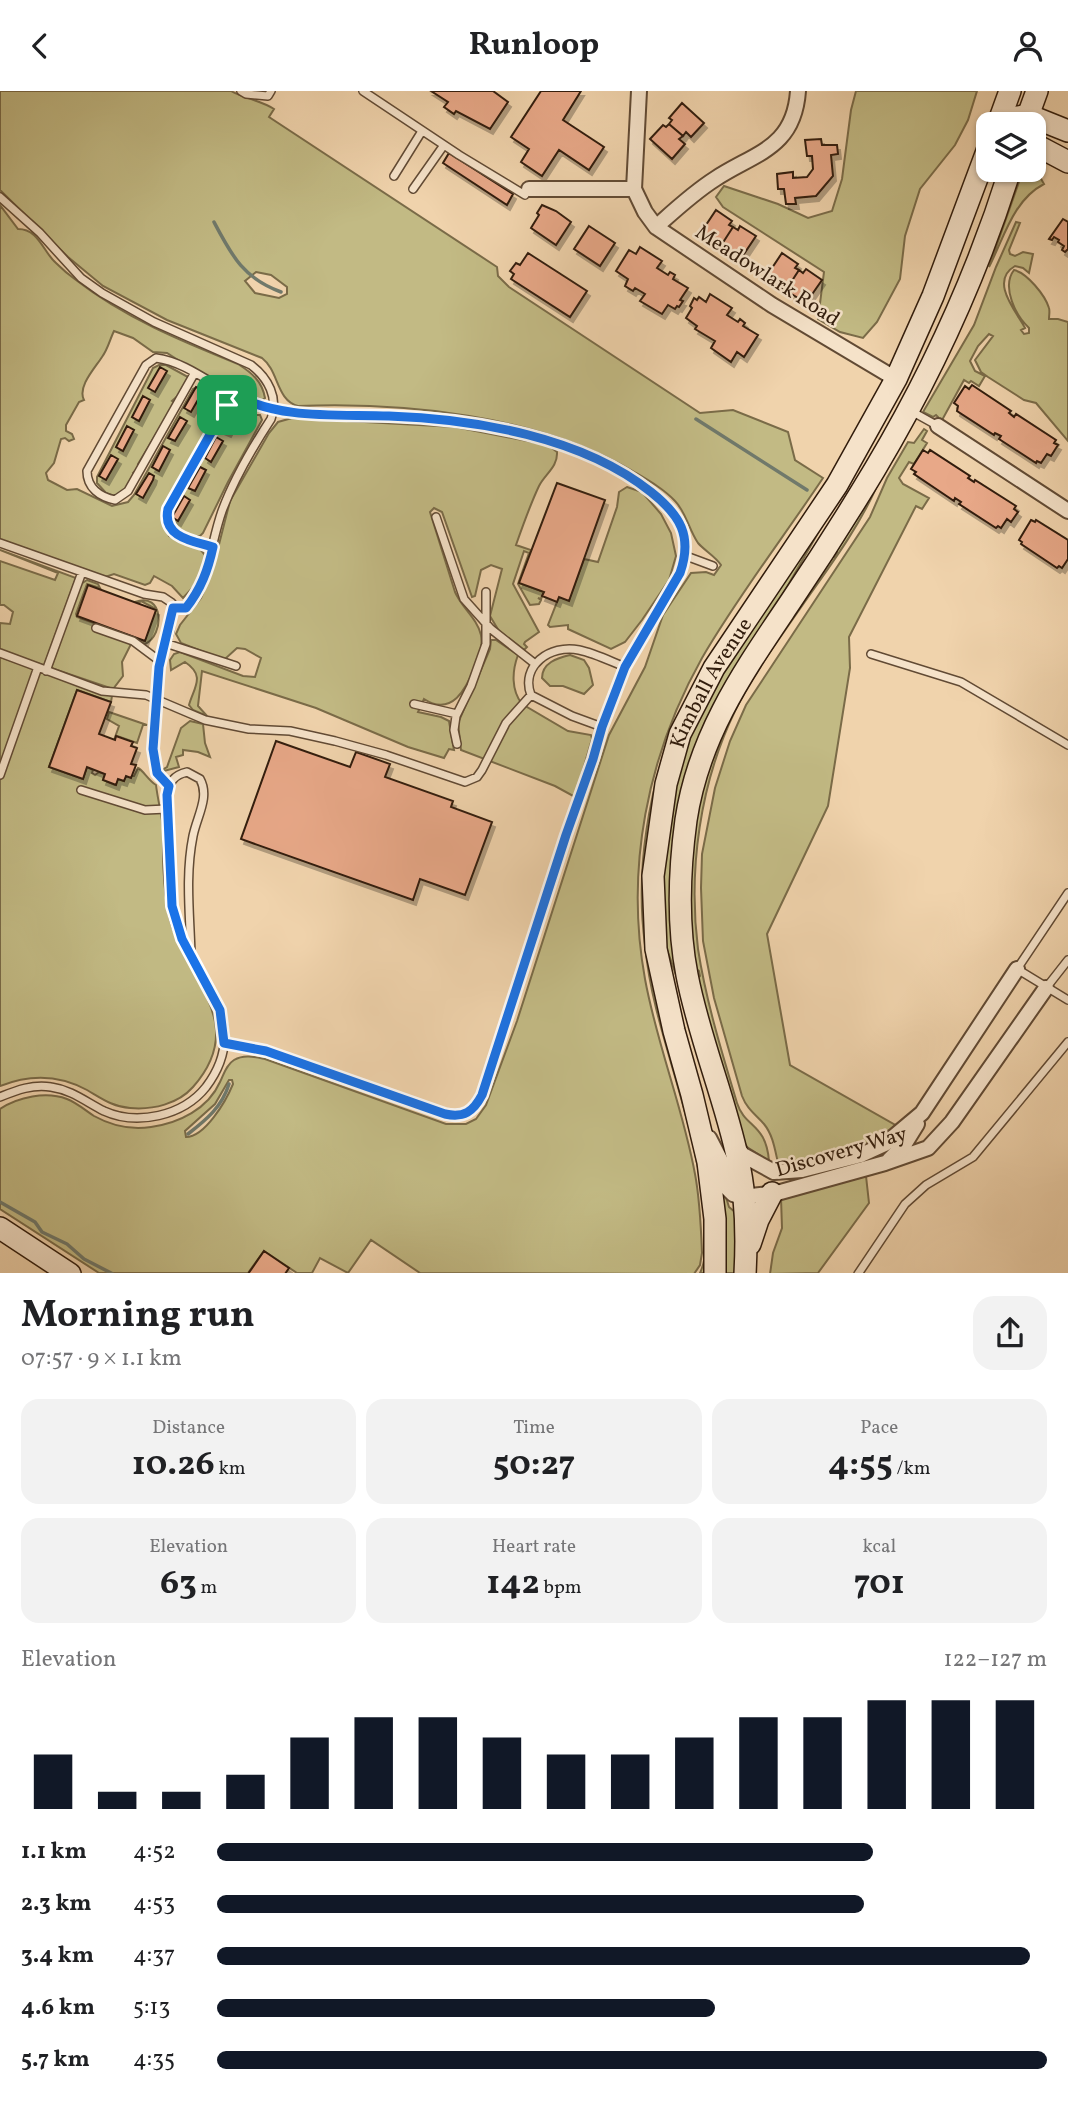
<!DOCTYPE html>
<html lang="en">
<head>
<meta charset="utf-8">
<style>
	body { margin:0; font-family:Vollkorn,serif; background:#f2f2f2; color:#202124; height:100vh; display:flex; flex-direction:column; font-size:26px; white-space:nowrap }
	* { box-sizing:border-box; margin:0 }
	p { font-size:23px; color:#757577 }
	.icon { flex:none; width:38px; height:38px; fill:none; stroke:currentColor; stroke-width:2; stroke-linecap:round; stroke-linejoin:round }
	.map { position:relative; height:1182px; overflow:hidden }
	.sheet { display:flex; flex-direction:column; background:#fff; flex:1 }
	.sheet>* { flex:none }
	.tools { position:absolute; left:976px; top:21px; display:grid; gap:14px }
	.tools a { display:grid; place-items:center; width:70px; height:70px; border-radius:14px; background:#fff; box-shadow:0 2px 5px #0004; font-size:35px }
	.pin { position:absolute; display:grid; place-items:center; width:60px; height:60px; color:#fff; margin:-30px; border-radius:14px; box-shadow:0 4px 10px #0006 }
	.round { display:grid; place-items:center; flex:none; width:74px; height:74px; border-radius:21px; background:#f2f2f2 }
	.headline { display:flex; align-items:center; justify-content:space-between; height:119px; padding:0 21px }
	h1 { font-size:38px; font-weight:700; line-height:52px }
	.figures { display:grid; grid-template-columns:repeat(3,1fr); gap:10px; height:119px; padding:7px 21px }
	.figures div { display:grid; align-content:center; border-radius:18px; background:#f2f2f2; text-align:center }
	.figures b { font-size:35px; font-weight:700 }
	.figures small { font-size:19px; font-weight:400 }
	.figures p { font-size:19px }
	.chart { height:196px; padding:14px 21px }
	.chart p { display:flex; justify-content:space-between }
	.chart svg { width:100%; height:126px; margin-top:7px; stroke:#111827; stroke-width:6 }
	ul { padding:0 21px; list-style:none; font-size:23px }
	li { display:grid; grid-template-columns:112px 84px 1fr; align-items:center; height:52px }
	li i { height:18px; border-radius:9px; background:#111827 }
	header { display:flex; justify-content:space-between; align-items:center; height:91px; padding:0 21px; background:#fff; font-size:32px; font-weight:700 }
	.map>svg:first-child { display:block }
</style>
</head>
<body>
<header><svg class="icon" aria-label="back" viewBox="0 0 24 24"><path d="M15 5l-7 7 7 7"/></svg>Runloop<svg class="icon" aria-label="person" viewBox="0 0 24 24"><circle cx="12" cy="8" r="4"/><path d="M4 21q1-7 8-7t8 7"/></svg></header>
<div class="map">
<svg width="1068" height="1183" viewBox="0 0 1068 1183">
	<defs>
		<filter id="shadow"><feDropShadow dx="3" dy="5" stdDeviation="0" flood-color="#0004"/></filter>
	</defs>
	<rect width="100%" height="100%" fill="#f0d3ac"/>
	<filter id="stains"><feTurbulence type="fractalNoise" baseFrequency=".00286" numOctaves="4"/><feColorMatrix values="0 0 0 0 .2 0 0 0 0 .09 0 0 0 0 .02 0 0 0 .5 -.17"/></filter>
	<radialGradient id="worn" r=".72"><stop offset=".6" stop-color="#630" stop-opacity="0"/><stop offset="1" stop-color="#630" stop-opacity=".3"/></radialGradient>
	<path fill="#c2ba84" stroke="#7a6b48" stroke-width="2" fill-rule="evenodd" d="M0,0H231C245,8 260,9 274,18L269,26L497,176L498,185L509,196L700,322L733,319L788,341L795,369L823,387C783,447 738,505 702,567C647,665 625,778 645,888C657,954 683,1017 695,1083C700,1109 701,1136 702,1162L700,1174L694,1183L420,1182L371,1149L348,1182L320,1167L312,1182H297L264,1160L248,1182H99L0,1118V1018C18,1006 46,1000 67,1008C77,1012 85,1019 94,1025C112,1035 131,1039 151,1036C179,1032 208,1018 220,991C224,983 226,974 234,969C244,963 255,966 265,968L446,1033H466L476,1028L486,1014L517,930L609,644L645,576L663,524L691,482L706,481L714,484L721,474C715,465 705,460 698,452C689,439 686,421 675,410C663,397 646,388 631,379C536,324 406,311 298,315C276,309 279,280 262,267L167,229L103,195L68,166L0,99ZM256,181L271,184L287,196V203L279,207L255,202L245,190ZM229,989H232L233,993C226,1010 205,1046 186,1046L185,1040L215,1013Z
		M856,0H977L968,29L955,54L920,98L905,145L900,188L877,231L863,247L840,241L818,228L824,181L723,116L716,106L724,95L778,113L808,127L832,120L842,88L851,19Z
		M1028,79L1037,81L1044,93C1013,109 1004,147 989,176L1019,91Z
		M0,114L18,138C39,138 43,161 56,172C62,178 69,184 76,189C125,227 181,250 238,273C252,282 262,290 265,307L261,310L189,276L167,262L153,261L133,247L114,240C110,248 108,258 102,266C95,277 77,296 84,309L79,311L66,334V340L72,343L74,348L69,350L65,347L61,348L54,372L46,382L48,389L67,399L77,398L112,415L128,411L134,404L193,298L203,293L220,302L225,309L221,318L163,424L169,445L199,457L206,465L197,492L183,507L172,495L154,485L150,492L145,494L114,483L105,486L0,449Z
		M1016,131L1020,132L1009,159L1010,163L1015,165L1023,161L1033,163L1029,182L1023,177L1015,175C989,190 1016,220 1025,237L1021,239L1024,243L1029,242V237C1016,225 1001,196 1014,179C1027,182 1045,204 1049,217C1050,220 1049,224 1049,228H1058L1068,231V350L1036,312L1024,309L988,286L981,281L975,269L993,245L989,243L978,255L970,270L975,280L985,285L979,295L971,290L969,292L964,289L941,331L937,329L938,326L936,324L933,326L923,321L974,234L996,176Z
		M159,274H166L188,286L181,302L172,310L175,312L138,373L140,375L133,382L134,384L128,398L115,405L106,402L97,392V386L153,277Z
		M240,312L255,324H260L262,329L228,391L203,442L200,445C183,446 167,439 173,420L230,317Z
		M292,327L455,336L548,354L557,361C558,376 545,383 539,395C530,414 523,434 516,454L531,459L519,492L544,501L541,508L538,507L541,509L539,513L530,514L518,493L529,462L524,460L513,493L539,541L525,551L524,553L527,556L524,559L499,540L490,525L502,478L491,474L481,479L475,505L472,506L442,421L434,417L430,421L455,501C462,517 477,527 481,544C483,556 479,565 475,576C466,598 452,626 424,608L418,621L441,626L449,630L454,659L449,658L444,667L408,656L316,617L202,580L198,615L207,625L193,619L189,614C194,596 206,585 185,571L171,579L170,569L174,563L180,561L243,585L255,586L261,567L245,558L237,557L225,568L219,567L181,552L176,543L180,534L201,507L212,481L230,410L269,342L278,331Z
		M924,338L927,340L922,349L927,352L914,373L909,371L899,387L903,393L929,407L922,418L916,415L849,546L850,577L828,715L767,843L790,974L897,1035C871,1058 832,1064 795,1073L793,1069L788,1070V1073L778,1072C775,1059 773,1044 764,1033C755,1023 747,1018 742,1005L714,907L703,850L701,797L702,763L715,697L730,650L746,614L870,426L887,387L908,351L914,352Z
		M627,396L642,401L661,423L671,442L676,465L669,489L642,529L625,551L611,558L568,538V534L550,536L548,534L559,506L569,509L584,468L598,471L617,416L619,401Z
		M876,397C856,442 825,481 797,522C775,554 752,585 735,620C700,692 688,779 698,858C706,910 722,962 737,1012C745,1037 766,1032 769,1070L747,1056L739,1042L697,888L700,885L699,880L695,877L688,796L697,715L726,627L832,465L834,466L837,461L836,459L873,398Z
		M826,428L700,648L680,883L676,884L663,847V754L684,656L702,613Z
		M0,459L76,487L44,575L0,559V532L10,533L13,521L4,514H0V470L55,489L58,482Z
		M87,489L98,493L100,497L87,493L76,523L77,526L144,550L156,518L141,510L139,512L135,511C164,500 165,544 145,553L136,550L132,551L122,571L123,585L113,598L51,577L81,493Z
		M491,549H496L518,564C512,580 511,599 522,613L568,640L591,644L592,648L575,706L555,695L461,659L458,632L490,558Z
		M570,564L584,569L589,577L593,594L584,603L563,595H550L542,587C542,572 557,567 570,564Z
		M0,566L112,605L111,611L77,599L49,676L83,688L87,676L93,679L92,682L95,684L99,681L105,683L103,689L115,694L118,688L124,690L126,685H134L138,677C143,679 148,689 156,694C158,711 163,728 164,746C165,771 163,796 168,821C181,885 252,929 193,996C178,1013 153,1019 130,1017C113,1016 101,1007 87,999C58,983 30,983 0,995Z
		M109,621L147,634H143L137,652L117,645L114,649L119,635L107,628Z
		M190,630L203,633L205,652L210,666L198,661L183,659V664L176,666L179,676L164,680L162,679L167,676L181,637Z
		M673,634L648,754L705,1106L707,1182H700C707,1168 705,1152 705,1136C702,1060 674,990 656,917C651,897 647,875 645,854C635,779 648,705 673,634Z
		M866,1085L869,1112L818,1182L770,1183L773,1162L782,1137L781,1107Z
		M725,1103L729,1116L736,1122L737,1182H723L721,1104Z"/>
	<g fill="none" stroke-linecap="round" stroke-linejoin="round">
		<path stroke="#70796b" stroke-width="3.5" d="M214,131C232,165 243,187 281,201
			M696,328L807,399
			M188,1043C206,1029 222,1016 229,993
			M0,1111L35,1131L42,1141L67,1153L84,1168L113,1183"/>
	</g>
	<path fill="#e8a888" stroke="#311c0c" stroke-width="2" filter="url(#shadow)" d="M431,0H493L508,11L490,38L456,20L454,23L444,16L448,11Z
		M541,0H581L563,29L604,56L589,79L559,59L542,85L521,71L529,58L511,46Z
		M682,12L704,32L691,46L686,41L683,45L669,33L672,29L669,27Z
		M669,33L683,45L679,48L685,53L672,68L650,48L663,34L666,36Z
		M821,48L822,54H837L838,63L831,64L833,85L816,105L795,107L796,113H786L784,98H778L777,83L793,81V87L807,86L813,78L812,65H807L805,49Z
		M449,62L513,103L507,114L443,72Z
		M542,114L556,120L571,131L556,154L531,137L539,124L537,122Z
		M716,119L732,130L729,134L733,136L722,153L718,150L716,153L700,143Z
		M1063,128L1068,131V158L1065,161L1062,159L1064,155L1058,151L1059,149L1054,146L1052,149L1049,148Z
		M589,135L615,152L600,175L574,158Z
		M740,135L756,145L740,169L725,159L726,156L722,153L733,136L738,139Z
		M640,156L662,170L657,177L668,184L670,181L675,184L673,188L688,197L680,209L683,210L679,216L677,215L675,218L668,214L662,223L640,210L645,203L635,197L633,200L625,195L628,188L616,180L629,159L636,163Z
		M528,162L587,200L570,226L511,188L514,183L510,180L516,172L520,174Z
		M782,162L798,173L795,177L799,179L788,196L784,194L782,197L766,186Z
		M806,178L822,189L806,212L790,202L792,199L788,196L799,179L803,182Z
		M710,203L732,217L727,224L738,231L740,228L745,232L743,235L758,244L744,266L737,261L731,271L711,257L715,250L695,238L697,235L686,227L692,217L690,215L694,207L697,209L699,206L706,211Z
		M160,276L167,280L155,301L148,297Z
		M972,294L1011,320L1009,322L1014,326L1016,323L1056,349L1054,352L1058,354L1051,365L1047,363L1041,372L1037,370L1036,372L999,348L1001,345L995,342L994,344L957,320L958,315L954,312L965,295L969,298Z
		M196,296L203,300L191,321L184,317Z
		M143,305L150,309L139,330L132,326Z
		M232,316L239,320L228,341L221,338Z
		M180,326L187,330L175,350L168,347Z
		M127,335L134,339L123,360L116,356Z
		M216,346L223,350L211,371L205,367Z
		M163,355L170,359L159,380L152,376Z
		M923,359L928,362L930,359L970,385L968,387L974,391L975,389L1016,415L1014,418L1018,421L1011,431L1007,428L1001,437L998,435L996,437L959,413L961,411L955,407L954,410L914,383L916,381L911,378Z
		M111,364L118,368L106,389L99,385Z
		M200,376L206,379L195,400L188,397Z
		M149,382L154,385L153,389L143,407L136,403Z
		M557,392L605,409L569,510L559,506L557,511L542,505L544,501L519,492Z
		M184,405L190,409L178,430L172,426Z
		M1031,429L1035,431L1036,429L1068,449V468L1062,477L1059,475L1057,477L1021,453L1022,451L1019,449Z
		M88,494L156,519L145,550L77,525Z
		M77,599L111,611L99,643L115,649L116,645L133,651L131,655L137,657L131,673L136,674L131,687L126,685L124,690L118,688L116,694L103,689L105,683L87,676L83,688L49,676Z
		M276,650L350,676L356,661L390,673L385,686L453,710L451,716L492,731L465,804L420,788L413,809L241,748Z
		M264,1160L289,1177L285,1183H248Z"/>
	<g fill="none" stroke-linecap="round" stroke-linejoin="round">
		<g stroke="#614a34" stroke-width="10">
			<path id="lane" d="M241,0L246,3L268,5L271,0
				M363,0L459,64L525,104
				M394,85L422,40
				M413,98L444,54
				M0,106L40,142L81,187L102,202L154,231L251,274C268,287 279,307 271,328C252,357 234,388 222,420C210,454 210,488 186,517H173
				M194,283L128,400L115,409C100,406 87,397 87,380L146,274L156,267C195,272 228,310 267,317C311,325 355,323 400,326C483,329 584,348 651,401C681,424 693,446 680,482L625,576L602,636L593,668L566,744L482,1005C473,1021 464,1027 445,1023L266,960L224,952
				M911,320L938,335
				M436,426L464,508L491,538L534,572
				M0,452L144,503L163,506L172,512L170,539L159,576L153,658L157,682L169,695
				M213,456C192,450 162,446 168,418L233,303
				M686,465L713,475
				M96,537L133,550L161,571
				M165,552L236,575
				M0,562L102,600L146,604L205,629L249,638L290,640L335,650L386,664L465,691L477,686L482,679L506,632L531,604
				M871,563L961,591L1068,654
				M46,580L82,481
				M414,613L457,623
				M602,636L572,625L531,604C520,575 550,553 579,559C594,562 610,570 625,576
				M457,653L454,639L456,625L471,595L486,553V501
				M0,684L38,576
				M81,699L145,719L167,718
				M1068,802L1017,878L1068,909
				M1046,897L1068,869
				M0,1006C17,999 33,993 51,996C72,999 86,1011 104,1020C137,1035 183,1025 206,996C255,931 193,889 175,831C164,791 168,745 167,704C169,691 174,684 187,681L200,688C210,706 197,725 193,745C185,785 190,824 191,864
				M858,1183L905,1113L926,1094L973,1066L1068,951"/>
		</g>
		<g stroke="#614a34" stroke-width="18">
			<path id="street" d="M529,98H634L645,121L656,136L772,214L896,288
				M634,98L639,0
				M656,136C675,119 693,102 715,88C754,62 794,58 798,0
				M938,335L1068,420
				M709,1047L722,1072L727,1097L733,1103L742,1106L777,1102L885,1072L928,1057L952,1031L1046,897
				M736,1055L743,1064L774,1081L802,1079L861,1064L885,1053L922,1022L1017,878
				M889,1069L904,1054L917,1033"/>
		</g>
		<g stroke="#311c0c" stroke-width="24">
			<g id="secondary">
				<path d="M999,30L1028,24L1068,40"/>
				<path d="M998,33L1010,0"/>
				<path d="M1025,33L1037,0"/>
				<path d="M1034,53L1068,71"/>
				<path d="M0,1137L70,1183"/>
				<path d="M750,1153L758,1129L772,1102"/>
				<path id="s1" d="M715,1183V1128L708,1071L692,1004L674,940L656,858L653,785L666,693L680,643L714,577L837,394L896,288L933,205L989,55"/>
				<path d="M745,1183C747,1146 746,1104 738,1069C725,1007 699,947 687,884C677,833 679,781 686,729C699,643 744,580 791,510C820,467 848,423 875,378C931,284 977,184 1010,79"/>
			</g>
		</g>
		<use href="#lane" stroke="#f5e2c9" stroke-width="7"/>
		<use href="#street" stroke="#f5e2c9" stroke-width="14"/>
		<use href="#secondary" stroke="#f5e2c9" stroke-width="21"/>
	</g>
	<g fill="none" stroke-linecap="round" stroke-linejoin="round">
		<g stroke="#fff" stroke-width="14">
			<path id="route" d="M233,303C280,329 337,323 389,325C476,328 582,346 651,401C680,424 693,445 680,482L625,576L602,636L593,668L566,744L482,1004C473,1021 464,1027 445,1023L266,960L224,952L220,919L182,848L172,815L167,704L169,695L157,682L153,658L159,576L173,517H186C201,498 208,479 213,456C192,450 162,446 168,418Z"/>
		</g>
		<use href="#route" stroke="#1a73e8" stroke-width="9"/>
	</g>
	<g text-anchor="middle" stroke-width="5" stroke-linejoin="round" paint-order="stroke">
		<g font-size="21" fill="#311c0c" stroke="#f5e2c9">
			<text transform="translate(768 184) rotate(33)" y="7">Meadowlark Road</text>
			<text dy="7" stroke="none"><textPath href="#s1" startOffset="609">Kimball Avenue</textPath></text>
			<text transform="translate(841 1060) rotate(-16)" y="7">Discovery Way</text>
		</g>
	</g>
	<rect width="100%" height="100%" filter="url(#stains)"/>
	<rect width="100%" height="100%" fill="url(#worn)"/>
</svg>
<div class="tools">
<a><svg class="icon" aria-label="layers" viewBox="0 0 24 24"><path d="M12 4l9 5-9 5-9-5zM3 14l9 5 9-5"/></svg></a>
</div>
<div class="pin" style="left:227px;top:314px;background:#1e9e55"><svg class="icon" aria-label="arrive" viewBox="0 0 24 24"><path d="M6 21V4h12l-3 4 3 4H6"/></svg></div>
</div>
<section class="sheet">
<div class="headline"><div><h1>Morning run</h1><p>07:57 · 9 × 1.1 km</p></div><a class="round"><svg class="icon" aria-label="share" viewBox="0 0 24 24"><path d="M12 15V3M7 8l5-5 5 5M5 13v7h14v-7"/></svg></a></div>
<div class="figures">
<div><p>Distance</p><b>10.26<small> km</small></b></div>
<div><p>Time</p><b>50:27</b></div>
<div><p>Pace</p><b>4:55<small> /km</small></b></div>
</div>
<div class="figures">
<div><p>Elevation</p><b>63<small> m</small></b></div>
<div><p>Heart rate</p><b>142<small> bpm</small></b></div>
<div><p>kcal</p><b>701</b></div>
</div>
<div class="chart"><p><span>Elevation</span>122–127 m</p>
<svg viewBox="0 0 160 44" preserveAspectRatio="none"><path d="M5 44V25M15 44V38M25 44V38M35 44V32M45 44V19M55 44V12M65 44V12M75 44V19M85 44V25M95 44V25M105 44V19M115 44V12M125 44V12M135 44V6M145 44V6M155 44V6"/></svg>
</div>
<ul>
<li><b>1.1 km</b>4:52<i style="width:79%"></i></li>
<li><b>2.3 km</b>4:53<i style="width:78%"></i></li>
<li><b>3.4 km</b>4:37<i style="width:98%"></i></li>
<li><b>4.6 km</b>5:13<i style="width:60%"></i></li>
<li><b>5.7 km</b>4:35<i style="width:100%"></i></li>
</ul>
</section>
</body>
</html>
